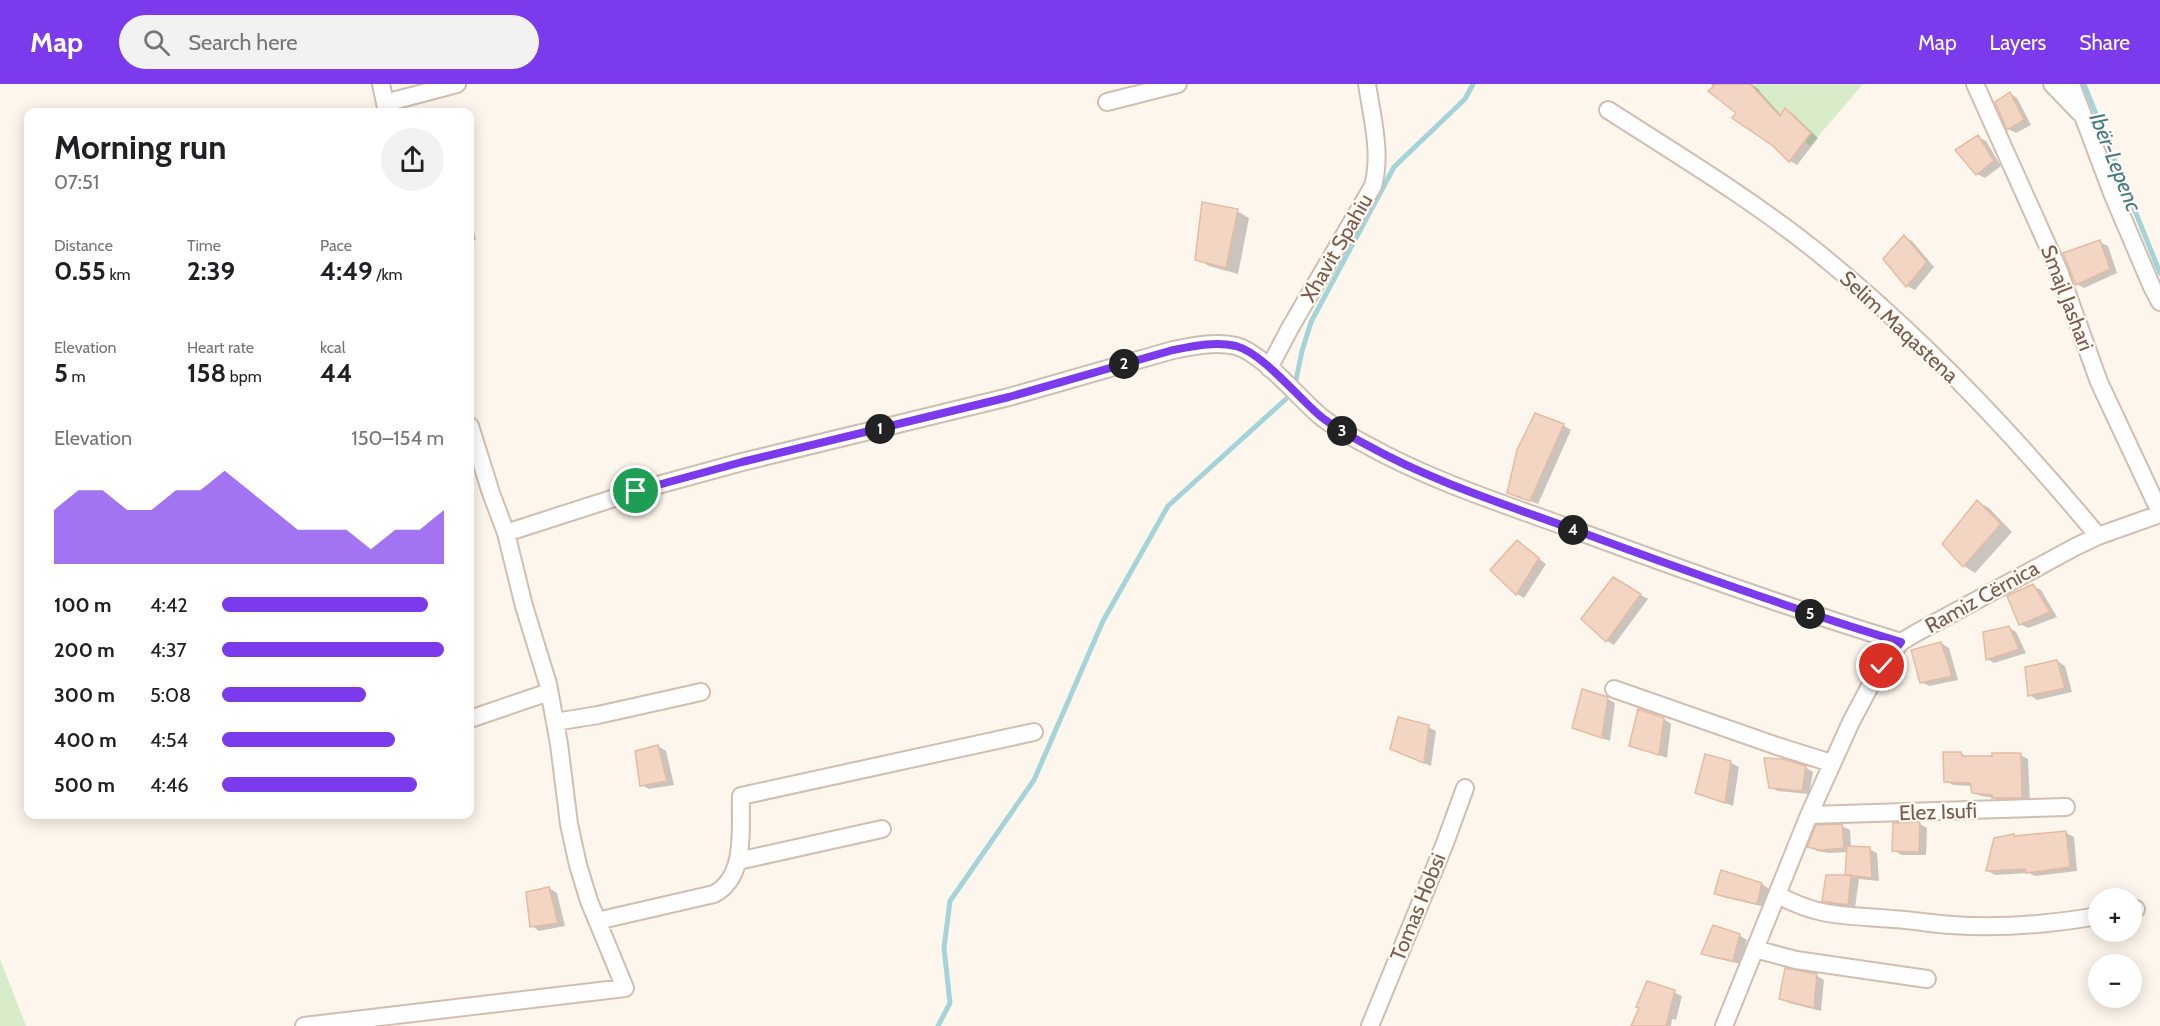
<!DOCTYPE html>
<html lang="en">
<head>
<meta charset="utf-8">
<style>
	body { margin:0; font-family:Cabin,sans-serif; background:#f2f2f2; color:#202124; height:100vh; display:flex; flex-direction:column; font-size:22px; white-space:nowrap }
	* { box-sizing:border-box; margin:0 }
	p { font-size:20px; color:#757577 }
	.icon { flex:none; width:33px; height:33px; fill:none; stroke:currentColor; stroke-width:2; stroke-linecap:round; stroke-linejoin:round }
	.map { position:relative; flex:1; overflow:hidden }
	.panel { position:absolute; left:24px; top:24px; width:450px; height:711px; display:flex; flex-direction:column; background:#fff; border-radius:12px; box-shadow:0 3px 15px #0003 }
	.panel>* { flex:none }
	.controls { position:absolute; left:2088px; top:804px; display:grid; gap:12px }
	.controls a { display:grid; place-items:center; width:54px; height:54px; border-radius:50%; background:#fff; box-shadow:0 3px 15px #0003; font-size:30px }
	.pin { position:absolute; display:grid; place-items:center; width:51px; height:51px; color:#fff; margin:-26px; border:3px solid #fff; border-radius:50%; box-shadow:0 2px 6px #0007 }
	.km { position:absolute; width:30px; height:30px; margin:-15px; border-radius:50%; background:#222; color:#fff; font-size:16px; line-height:30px; text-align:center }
	.round { display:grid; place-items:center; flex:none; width:63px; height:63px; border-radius:32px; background:#f2f2f2 }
	.headline { display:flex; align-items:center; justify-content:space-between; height:102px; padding:0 30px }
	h1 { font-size:33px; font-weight:700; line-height:45px }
	.metrics { display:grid; grid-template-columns:repeat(3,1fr); gap:9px; height:102px; padding:6px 30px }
	.metrics div { display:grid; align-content:center }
	.metrics b { font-size:26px; font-weight:700 }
	.metrics small { font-size:16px; font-weight:400 }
	.metrics p { font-size:16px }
	.chart { height:168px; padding:12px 30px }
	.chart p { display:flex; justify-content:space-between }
	.chart svg { width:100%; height:108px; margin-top:6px; fill:#7c3aed; opacity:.7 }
	ul { padding:0 30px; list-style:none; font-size:20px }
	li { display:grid; grid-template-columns:96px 72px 1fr; align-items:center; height:45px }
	li i { height:15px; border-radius:8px; background:#7c3aed }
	header { display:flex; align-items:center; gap:36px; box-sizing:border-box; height:84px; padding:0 30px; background:#7c3aed; color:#fff }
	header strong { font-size:28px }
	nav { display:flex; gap:33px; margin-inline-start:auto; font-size:21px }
	.search { width:420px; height:54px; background:#f2f2f2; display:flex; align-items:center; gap:15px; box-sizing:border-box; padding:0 21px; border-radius:33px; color:#757577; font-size:22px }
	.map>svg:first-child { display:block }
</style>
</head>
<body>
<header>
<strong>Map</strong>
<div class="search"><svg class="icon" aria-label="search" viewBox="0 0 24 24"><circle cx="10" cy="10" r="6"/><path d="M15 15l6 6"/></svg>Search here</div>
<nav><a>Map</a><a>Layers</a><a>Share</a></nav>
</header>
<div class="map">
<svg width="2160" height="942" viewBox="0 0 2160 942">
	<rect width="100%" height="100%" fill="#fdf6ec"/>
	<path fill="#d8ecc9" d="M1742,0H1863L1810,62Z
		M0,875L26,942H0Z"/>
	<path fill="#0003" d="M1711,0H1751L1760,6L1759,7L1782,32L1785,26L1793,30L1818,54L1797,81L1790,77L1739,29Z
		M2010,9L2017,14L2031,41L2016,49L2008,45Z
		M1978,53L1986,57L2001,82L1985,94L1977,90Z
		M1237,127L1249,134L1238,190L1209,182L1197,175Z
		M470,129L476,156L470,157Z
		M1904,153L1912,157L1934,183L1915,206L1907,202L1885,175Z
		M2100,158L2108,162L2117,189L2084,204L2077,200Z
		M1563,341L1571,346L1538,420L1509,408Z
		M1978,418L1989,424L2012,448L1975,489L1964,482L1944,460Z
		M1517,458L1546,480L1524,514L1517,510L1492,486Z
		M1613,495L1648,515L1614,561L1607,557Z
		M2033,502L2041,506L2057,533L2028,544L2020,540Z
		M2008,543L2016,548L2026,569L1994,579L1987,575Z
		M1941,559L1949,564L1958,596L1929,602L1921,598Z
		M2057,577L2065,582L2072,608L2037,616L2030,611Z
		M1608,615L1615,619L1610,657L1574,644Z
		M1664,635L1671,640L1667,674L1631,661Z
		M1428,643L1436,647L1431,682L1391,665Z
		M658,662L666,667L674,701L649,705L641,701Z
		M1961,669L1968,674L2020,671L2028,675L2030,717H2001L1995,714L1981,712L1973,708L1972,702L1953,701L1946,697Z
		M1706,672L1731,679L1739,683L1733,722L1697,709Z
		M1805,683L1813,688L1809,710L1778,707L1770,703Z
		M1920,740L1927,744L1926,771H1901L1894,766Z
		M1842,742L1850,746L1851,764L1869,765L1877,769L1879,797L1859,795L1855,824L1831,821L1823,816L1828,793H1852L1846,790L1848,768L1829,769L1817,767L1809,762Z
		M2066,749L2074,753L2077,787L2035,792L2029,789L1995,791L1988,787L2014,751L2017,753Z
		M1762,800L1769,805L1765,823L1723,813L1716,809Z
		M549,804L557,809L565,842L539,847L532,842Z
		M1739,851L1747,856L1741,880L1710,873L1703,869Z
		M1816,891L1824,896L1821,927L1789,919L1781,915Z
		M1674,908L1682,912L1676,936L1672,935L1671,942H1633Z"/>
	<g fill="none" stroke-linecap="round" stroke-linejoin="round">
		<path stroke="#a5d3da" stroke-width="5" d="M2084,0L2160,189
			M1296,296L1302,267L1311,238L1394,83L1465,15L1473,0
			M938,942L950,919L944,864L950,817L1034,696L1103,537L1168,422L1286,315"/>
	</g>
	<path fill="#f3d5c3" stroke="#e6bba3" stroke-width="1.5" d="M1716,0H1750L1780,32L1785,24L1811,49L1789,78L1773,62L1732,34L1736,29L1708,7Z
		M2010,8L2024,36L2007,46L1995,18Z
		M1978,51L1994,77L1976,91L1955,66Z
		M1202,118L1238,125L1226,184L1195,176Z
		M1904,151L1927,178L1906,203L1883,175Z
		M2100,156L2110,185L2076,201L2063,169Z
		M1535,329L1564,340L1530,417L1507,409L1517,366Z
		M1977,416L2001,440L1963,483L1942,460Z
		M1517,456L1539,474L1516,511L1490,486Z
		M1613,493L1641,510L1606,558L1581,535Z
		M2033,500L2050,528L2019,541L2007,512Z
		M2009,542L2019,565L1986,576L1983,548Z
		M1941,558L1952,592L1920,599L1911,566Z
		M2057,576L2065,604L2028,612L2025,583Z
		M1582,605L1608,613L1602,654L1572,644Z
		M1638,625L1664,634L1659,671L1629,662Z
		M1398,633L1429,641L1424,679L1390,665Z
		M658,661L667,697L640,702L635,667Z
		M1943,668H1961L1962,672H1992V669H2021L2022,714H1992V711L1972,709L1970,699L1944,698Z
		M1705,670L1731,677L1725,719L1695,709Z
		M1764,674L1783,675L1806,682L1802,707L1769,704Z
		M1920,738L1919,768L1892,767L1893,739Z
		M1842,740L1844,764L1820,766L1807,763L1816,741Z
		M2066,747L2070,783L2026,789L2025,785L1986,787L1994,754L2014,750V752Z
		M1847,762L1870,763L1872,794L1845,791Z
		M1721,786L1762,799L1757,820L1714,810Z
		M1826,791H1851L1848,821L1822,817Z
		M549,803L558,839L530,843L526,808Z
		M1713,841L1740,850L1733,877L1701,870Z
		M1785,884L1817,890L1814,924L1779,915Z
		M1647,897L1675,906L1666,942H1631L1639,924L1636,923Z"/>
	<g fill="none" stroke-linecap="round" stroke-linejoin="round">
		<g stroke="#d1beb0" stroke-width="20">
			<path id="street" d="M381,0L387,28
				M1975,0L2059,187L2099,298L2160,428
				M2052,0L2080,29
				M2071,0L2112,109L2152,203L2160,218
				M1107,18L1178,0
				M385,19L457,0
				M1608,26C1678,71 1751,115 1816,167C1920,251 2013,349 2098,452
				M1269,284L1290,244L1373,102C1382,70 1372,33 1367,0
				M506,449L636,407L742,378L1009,313L1173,266C1193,262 1215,257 1236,262C1262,269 1297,312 1319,331C1333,343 1349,351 1365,360C1431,397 1504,420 1575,446C1683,486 1791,525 1901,558
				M1614,605L1777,662L1831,679
				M470,635L549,608
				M555,638L598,631L701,608
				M1809,731L2066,723
				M738,777L882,745
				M1778,811C1819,834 1848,831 1893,835C1913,836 1932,840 1952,841C2001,845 2051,840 2098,832
				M2132,826L2136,825
				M597,837L714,810C747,793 740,744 741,712L1034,648
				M1755,865L1796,876L1927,895
				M304,942L625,904L589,817L578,781L569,740L559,660L548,600L524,522L506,449L491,409L470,342
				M1370,942L1445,759L1465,704
				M1724,942L1809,731L1851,638L1869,604L1891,570L1901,558L1916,549L2075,463L2098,452L2160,430"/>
		</g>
		<use href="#street" stroke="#fff" stroke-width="16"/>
	</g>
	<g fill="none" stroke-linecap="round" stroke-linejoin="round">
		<g stroke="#fff" stroke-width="12">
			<path id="route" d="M636,407L742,378L1009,313L1173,266C1193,262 1215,257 1236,262C1262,269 1297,312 1319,331C1333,343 1349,351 1365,360C1431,397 1504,420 1575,446C1683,486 1791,525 1901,558L1882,582"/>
		</g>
		<use href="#route" stroke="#7c3aed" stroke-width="8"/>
	</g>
	<g text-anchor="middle" stroke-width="4.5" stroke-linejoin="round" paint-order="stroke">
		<g font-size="21" fill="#7a5c4d" stroke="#fffaf3">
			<text transform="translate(1337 164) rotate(-60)" y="7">Xhavit Spahiu</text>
			<text transform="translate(2067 214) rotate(69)" y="7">Smajl Jashari</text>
			<text transform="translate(1899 243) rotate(43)" y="7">Selim Maqastena</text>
			<text transform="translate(1982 513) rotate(-29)" y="7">Ramiz Cërnica</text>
			<text transform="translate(1938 728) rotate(-2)" y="7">Elez Isufi</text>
			<text transform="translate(1418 823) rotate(-68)" y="7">Tomas Hobsi</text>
		</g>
		<g font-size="22" font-style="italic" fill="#437c86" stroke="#fffaf3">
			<text transform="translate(2116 78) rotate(68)" y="8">Ibër-Lepenc</text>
		</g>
	</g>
</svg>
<div class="controls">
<a>+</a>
<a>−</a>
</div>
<div class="pin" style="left:636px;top:407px;background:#1e9e55"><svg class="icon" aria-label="arrive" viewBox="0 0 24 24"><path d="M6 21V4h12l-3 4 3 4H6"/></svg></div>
<div class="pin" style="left:1882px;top:582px;background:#d93025"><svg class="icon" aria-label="check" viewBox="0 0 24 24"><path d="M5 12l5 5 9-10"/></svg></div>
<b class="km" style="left:880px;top:345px">1</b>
<b class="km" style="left:1124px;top:280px">2</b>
<b class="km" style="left:1342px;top:347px">3</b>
<b class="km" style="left:1573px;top:446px">4</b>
<b class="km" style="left:1810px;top:530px">5</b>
<section class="panel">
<div class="headline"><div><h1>Morning run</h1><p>07:51</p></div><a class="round"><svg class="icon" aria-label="share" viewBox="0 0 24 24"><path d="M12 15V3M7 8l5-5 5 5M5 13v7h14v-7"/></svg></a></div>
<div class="metrics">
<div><p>Distance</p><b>0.55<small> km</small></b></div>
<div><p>Time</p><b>2:39</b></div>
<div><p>Pace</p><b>4:49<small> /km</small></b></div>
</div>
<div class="metrics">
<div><p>Elevation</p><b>5<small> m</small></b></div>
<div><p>Heart rate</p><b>158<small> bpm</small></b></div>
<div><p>kcal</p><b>44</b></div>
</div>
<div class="chart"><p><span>Elevation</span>150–154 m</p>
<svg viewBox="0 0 160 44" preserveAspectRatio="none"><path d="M0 44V22L10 14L20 14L30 22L40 22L50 14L60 14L70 6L80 14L90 22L100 30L110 30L120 30L130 38L140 30L150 30L160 22V44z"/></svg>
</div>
<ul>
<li><b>100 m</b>4:42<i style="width:93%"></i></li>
<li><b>200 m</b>4:37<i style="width:100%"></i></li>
<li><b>300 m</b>5:08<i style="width:65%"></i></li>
<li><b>400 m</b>4:54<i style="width:78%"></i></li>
<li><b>500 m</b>4:46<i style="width:88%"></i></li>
</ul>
</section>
</div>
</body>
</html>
